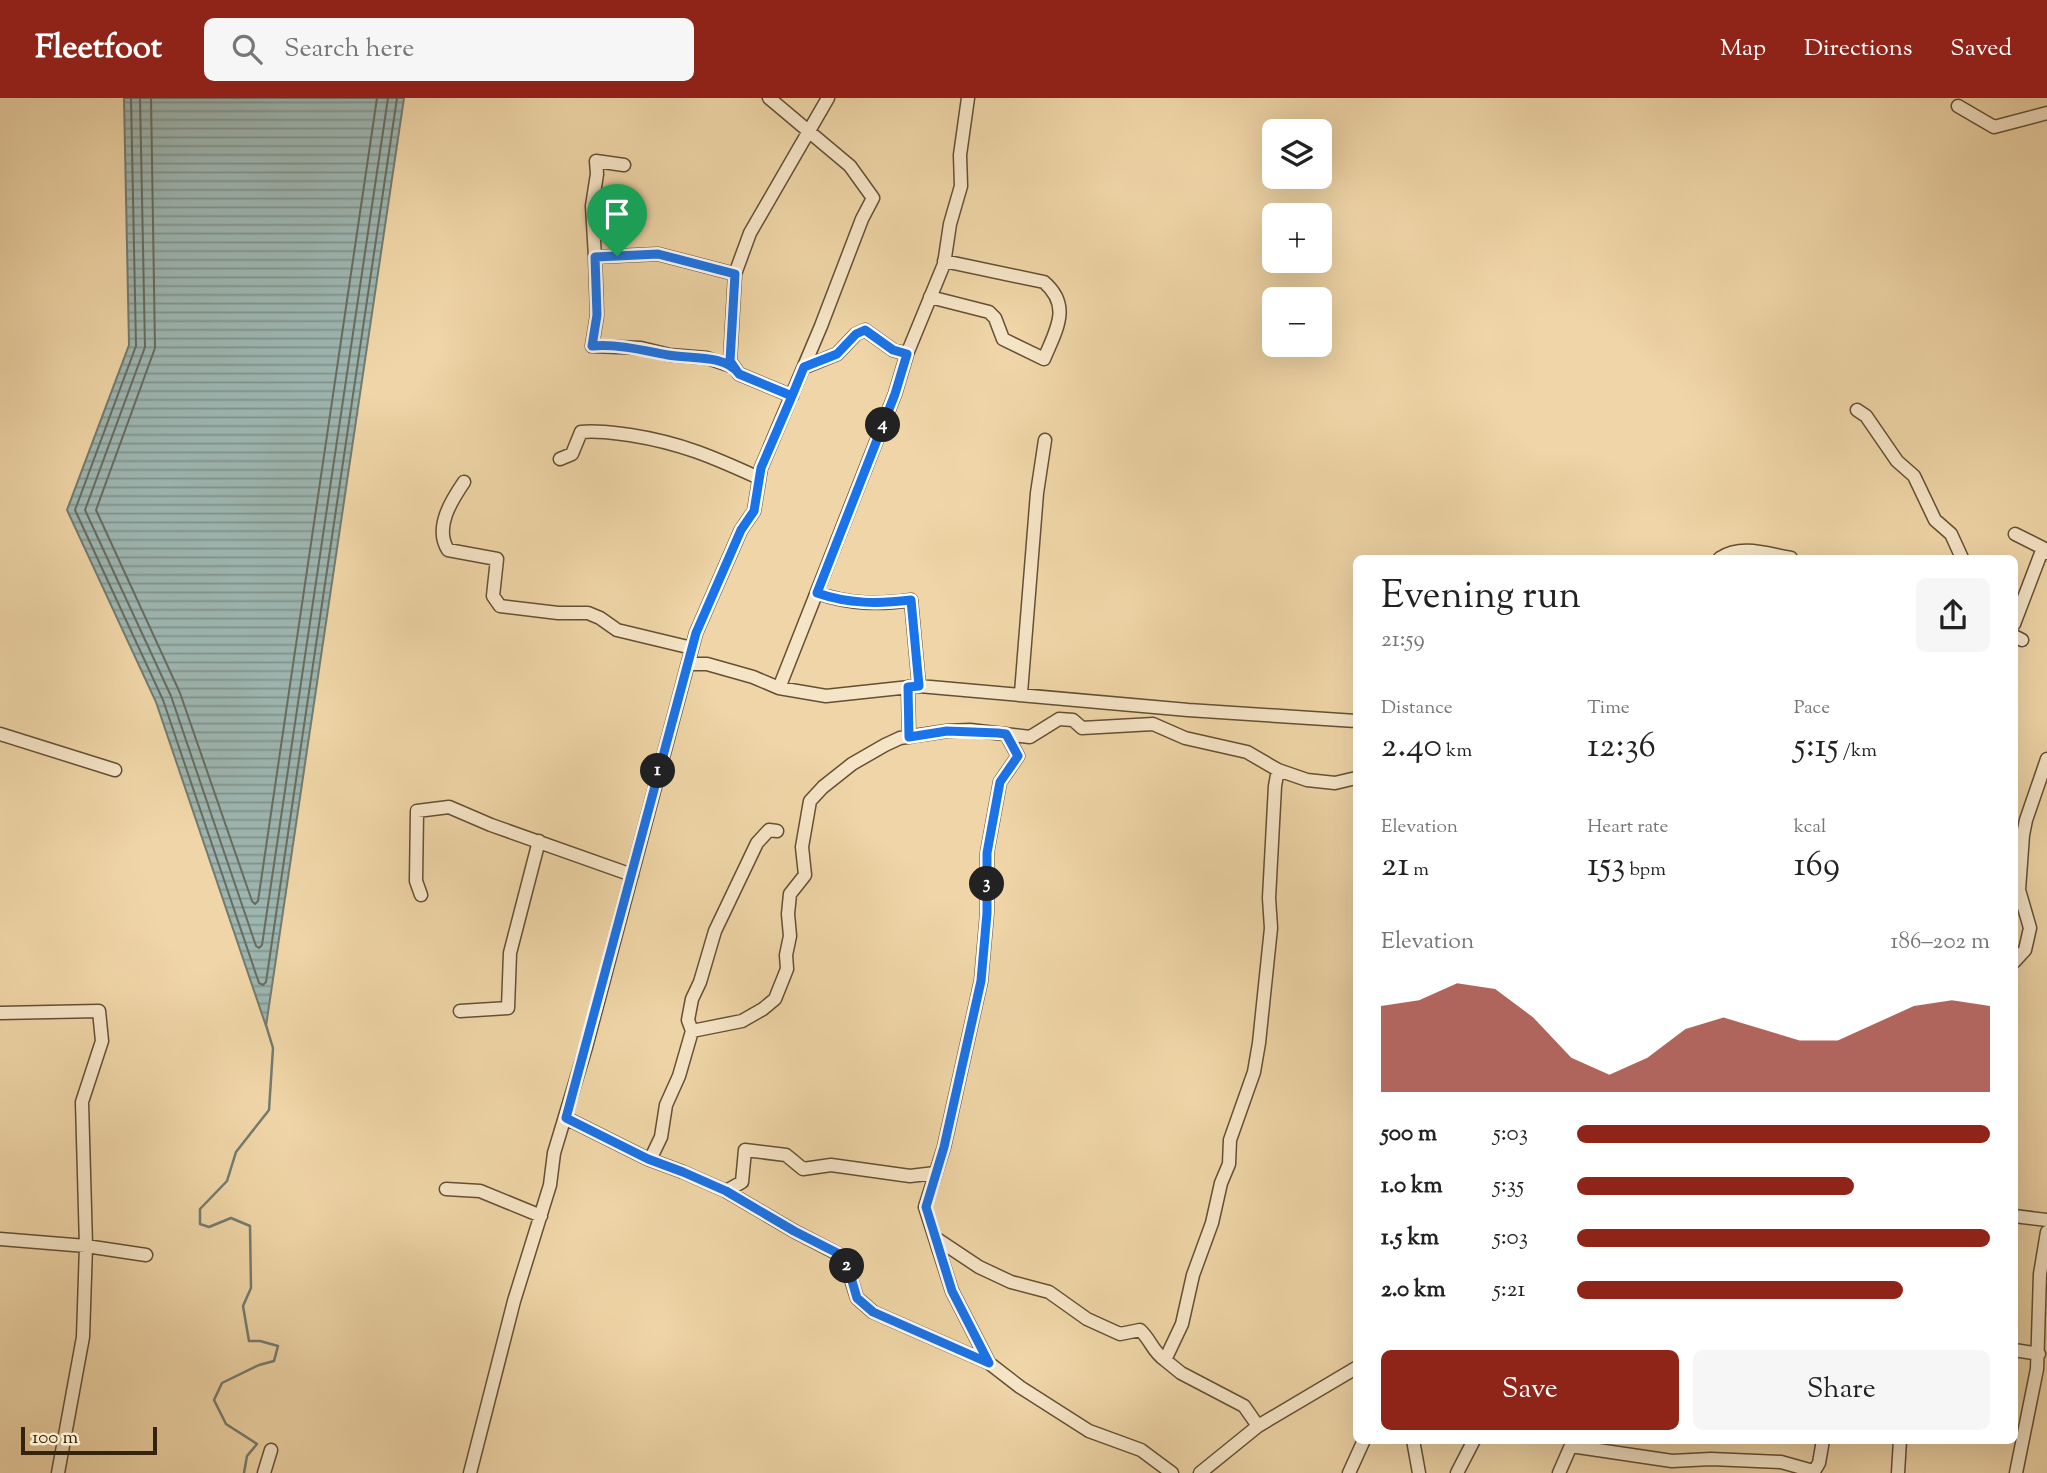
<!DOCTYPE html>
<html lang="en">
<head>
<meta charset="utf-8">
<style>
	body { margin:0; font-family:"Sorts Mill Goudy",serif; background:#f6f6f6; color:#222; height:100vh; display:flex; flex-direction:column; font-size:26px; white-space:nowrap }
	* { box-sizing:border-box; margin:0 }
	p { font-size:23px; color:#767676 }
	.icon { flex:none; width:38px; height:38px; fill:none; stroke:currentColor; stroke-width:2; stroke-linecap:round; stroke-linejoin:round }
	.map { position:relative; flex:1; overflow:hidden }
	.panel { position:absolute; left:1353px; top:457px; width:665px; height:889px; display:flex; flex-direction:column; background:#fff; border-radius:10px; box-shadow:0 7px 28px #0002 }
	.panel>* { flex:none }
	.fabs { position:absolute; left:1262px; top:21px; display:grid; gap:14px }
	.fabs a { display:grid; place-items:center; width:70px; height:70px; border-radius:10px; background:#fff; box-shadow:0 7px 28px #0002; font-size:35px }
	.scale { position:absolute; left:21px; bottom:18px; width:136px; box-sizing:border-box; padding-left:7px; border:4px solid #34230d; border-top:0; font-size:19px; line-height:24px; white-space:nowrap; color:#34230d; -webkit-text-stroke:5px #f5e4c6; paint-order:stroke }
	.pin { position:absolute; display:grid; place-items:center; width:60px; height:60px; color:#fff; margin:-72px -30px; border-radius:50% 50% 50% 0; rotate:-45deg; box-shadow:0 0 7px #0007 }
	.pin .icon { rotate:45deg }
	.km { position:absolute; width:35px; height:35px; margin:-18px; border-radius:50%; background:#222; color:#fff; font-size:19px; line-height:35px; text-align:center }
	.round { display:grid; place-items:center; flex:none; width:74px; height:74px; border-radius:10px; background:#f6f6f6 }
	.headline { display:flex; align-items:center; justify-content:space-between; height:119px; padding:0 28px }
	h1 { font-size:38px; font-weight:600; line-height:52px }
	.figures { display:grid; grid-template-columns:repeat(3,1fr); gap:10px; height:119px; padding:7px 28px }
	.figures div { display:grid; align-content:center }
	.figures b { font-size:35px; font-weight:600 }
	.figures small { font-size:19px; font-weight:400 }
	.figures p { font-size:19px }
	.chart { height:196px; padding:14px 28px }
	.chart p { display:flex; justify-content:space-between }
	.chart svg { width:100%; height:126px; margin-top:7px; fill:#8f2418; opacity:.7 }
	.action { display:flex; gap:14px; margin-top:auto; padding:14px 28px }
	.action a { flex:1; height:80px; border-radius:10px; background:#8f2418; color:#fff; font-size:28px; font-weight:600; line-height:80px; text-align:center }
	.action a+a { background:#f6f6f6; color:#222 }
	ul { padding:0 28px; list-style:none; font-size:23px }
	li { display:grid; grid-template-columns:112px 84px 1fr; align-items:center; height:52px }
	li i { height:18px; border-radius:9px; background:#8f2418 }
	header { display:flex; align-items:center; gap:42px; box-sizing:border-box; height:98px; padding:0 35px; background:#8f2418; color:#fff }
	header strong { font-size:33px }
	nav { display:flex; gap:38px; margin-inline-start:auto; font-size:24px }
	.search { width:490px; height:63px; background:#f6f6f6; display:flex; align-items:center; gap:18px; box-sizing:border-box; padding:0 24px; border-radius:10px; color:#767676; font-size:26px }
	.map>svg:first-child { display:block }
</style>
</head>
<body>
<header>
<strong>Fleetfoot</strong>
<div class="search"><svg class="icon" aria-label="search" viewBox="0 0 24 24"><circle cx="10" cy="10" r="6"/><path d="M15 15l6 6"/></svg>Search here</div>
<nav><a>Map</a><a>Directions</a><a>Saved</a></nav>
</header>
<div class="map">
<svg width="2047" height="1375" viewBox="0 0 2047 1375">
	<defs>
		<pattern id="water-rules" width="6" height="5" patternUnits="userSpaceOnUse" patternTransform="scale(1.75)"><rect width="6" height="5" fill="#9db6b1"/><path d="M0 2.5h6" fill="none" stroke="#81948e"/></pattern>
	</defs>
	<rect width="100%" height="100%" fill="#efd5a7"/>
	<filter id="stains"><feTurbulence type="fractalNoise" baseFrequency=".00286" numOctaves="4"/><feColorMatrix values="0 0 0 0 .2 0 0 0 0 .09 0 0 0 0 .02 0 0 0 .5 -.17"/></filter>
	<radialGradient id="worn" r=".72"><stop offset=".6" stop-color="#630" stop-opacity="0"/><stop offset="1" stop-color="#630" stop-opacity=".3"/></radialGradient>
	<path fill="url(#water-rules)" stroke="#737b6f" stroke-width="2" d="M124,0H404L266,928L156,604L67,412L129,247Z"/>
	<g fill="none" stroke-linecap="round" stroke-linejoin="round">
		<path stroke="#686c5f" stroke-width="2" d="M131,0L136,248L75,412L163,602L259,885L263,887L266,884L397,0
			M140,0L145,249L85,412L171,598L256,848L259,850L262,847L388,0
			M151,0L155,250L96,412L180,595L252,803L255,806L258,803L377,0"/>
		<path stroke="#737b6f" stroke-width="2.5" d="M244,1375L247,1358L257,1346L226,1326L214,1302L222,1285L259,1267L274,1263L278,1248L260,1243H249L243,1208L251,1190L250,1128L231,1120L209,1129L200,1126V1111L227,1083L236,1054L269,1012L273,950L266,927"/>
		<g stroke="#635034" stroke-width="15">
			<path id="minor" d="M1958,8L1994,29L2047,15
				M624,67L596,63L597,76L592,108L595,159L658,156L735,176
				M595,159L597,217L592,248L641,250L670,257L707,260L734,269
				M930,199L989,214L995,220L1003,241L1044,261C1056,232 1072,208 1044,184L944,163
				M805,269L837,256L856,236L865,232L893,252L907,256
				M792,298L739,276L730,263L735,176L750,135L828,0
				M1857,312L1866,318L1897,363L1914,378L1935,422L1951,436L1962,460
				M560,361L572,356L581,334C598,332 613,335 630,337C681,345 713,359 759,380
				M464,384C451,403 434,430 448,452L497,461L493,498L500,508L558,515H588L600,520L617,532L692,550
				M2015,436L2043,450L2046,455
				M1720,460C1742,446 1767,456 1791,460
				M817,495C849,506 878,507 911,502L919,588
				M2014,526L2043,450
				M2014,538L2022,542
				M688,566H707L753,579L779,590L826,598L919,588L1188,612L1356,623
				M908,589L909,639
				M779,590L895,296L907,256L944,166L950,126L961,88L960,57L968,0
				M1021,595L1037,395L1045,342
				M0,636L115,672
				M1006,636L1018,658L1000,684L987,755V815L981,883L944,1049L925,1109L952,1193L989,1265L1020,1289L1089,1333L1141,1352L1172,1375
				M421,797L416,783L417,713L449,709L491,727L632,777
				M2014,864L2025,852L2030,830L2019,792L2023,737L2026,722L2047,661
				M460,913L508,910L510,855L539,743
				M0,915L99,913L102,943L82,1004L86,1148L83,1239L58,1375
				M692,933L742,923L763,911L775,901L787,871L786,857L790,838L788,816L790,796L805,777L802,749L810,703L823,689L852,666L885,647L900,640L947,633L970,632L1030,639L1059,621L1073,622L1082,630L1153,626L1185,640L1247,654L1278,672L1307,682L1335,685L1356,680
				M566,1020L648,1061L683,1074L726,1093L742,1084L745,1052L786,1057L803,1071L831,1067L910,1078L935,1075
				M650,1062L661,1039L666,1007L679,978L692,933L688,922L692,901L700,884L715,833L757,745L769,732L777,733
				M446,1091L480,1093L541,1118
				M726,1093L794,1133L844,1159L857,1200L873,1214L989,1265
				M2014,1118L2047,1122
				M0,1141L86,1148L146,1157
				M937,1141L979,1169L1011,1184L1049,1194L1087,1221L1120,1236L1140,1232C1151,1242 1152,1253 1165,1262
				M2014,1252L2039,1256
				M1258,1328L1244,1308L1181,1275L1165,1262L1182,1226L1193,1177L1212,1125L1221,1085L1229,1066L1230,1042L1254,974L1259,945L1271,830L1269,800L1275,688L1278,672
				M1413,1342L1419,1375
				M1571,1348L1672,1363L1711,1361L1781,1364L1813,1373
				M264,1375L271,1352
				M470,1375L514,1203L550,1087L554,1055L586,949L696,535L741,432L754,413L761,370L821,228L862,121L873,100L850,68L769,0
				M1200,1375L1258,1328L1356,1270
				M1349,1375L1364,1342
				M1457,1375L1474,1342
				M1559,1375L1573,1343
				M1813,1375L1819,1365L1823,1342
				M1898,1375L1900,1342
				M2016,1375L2037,1271L2040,1176L2047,1134"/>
		</g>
		<use href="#minor" stroke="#f5e4c6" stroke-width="12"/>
	</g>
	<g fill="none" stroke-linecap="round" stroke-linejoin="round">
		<g stroke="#fff" stroke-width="14">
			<path id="route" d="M617,158L658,156L735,176L730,263L739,276L792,298L761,370L754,413L741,432L696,535L566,1020L648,1061L683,1074L726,1093L794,1133L845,1159L857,1200L873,1214L989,1265L952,1193L926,1109L944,1049L981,883L987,815V755L1000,684L1018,658L1006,636L998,635L947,633L909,639L908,589L919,588L911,502C878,506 849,506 817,495L895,296L907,256L893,252L865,232L856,236L837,256L804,269L792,298L739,276C725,256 689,261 668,257C642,252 618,246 592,248L597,217L595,159L617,158"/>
		</g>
		<use href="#route" stroke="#1a73e8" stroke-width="9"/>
	</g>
	<rect width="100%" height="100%" filter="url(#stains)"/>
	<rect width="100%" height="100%" fill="url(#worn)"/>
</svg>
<div class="fabs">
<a><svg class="icon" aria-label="layers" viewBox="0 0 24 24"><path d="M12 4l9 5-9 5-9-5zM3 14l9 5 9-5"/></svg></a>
<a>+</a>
<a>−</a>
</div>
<div class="scale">100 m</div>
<div class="pin" style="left:617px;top:158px;background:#1e9e55"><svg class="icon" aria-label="arrive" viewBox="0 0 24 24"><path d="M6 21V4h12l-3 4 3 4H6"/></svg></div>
<b class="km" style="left:658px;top:673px">1</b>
<b class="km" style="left:847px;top:1168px">2</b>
<b class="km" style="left:987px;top:786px">3</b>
<b class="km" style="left:883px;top:327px">4</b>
<section class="panel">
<div class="headline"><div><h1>Evening run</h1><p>21:59</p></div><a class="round"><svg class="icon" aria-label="share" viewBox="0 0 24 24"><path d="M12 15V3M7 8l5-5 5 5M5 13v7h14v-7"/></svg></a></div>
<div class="figures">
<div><p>Distance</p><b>2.40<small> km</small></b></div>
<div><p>Time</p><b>12:36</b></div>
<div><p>Pace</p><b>5:15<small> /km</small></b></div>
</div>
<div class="figures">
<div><p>Elevation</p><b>21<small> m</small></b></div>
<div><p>Heart rate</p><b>153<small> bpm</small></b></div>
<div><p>kcal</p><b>169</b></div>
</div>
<div class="chart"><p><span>Elevation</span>186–202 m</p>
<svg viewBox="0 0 160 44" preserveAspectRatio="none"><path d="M0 44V14L10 12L20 6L30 8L40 18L50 32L60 38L70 32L80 22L90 18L100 22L110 26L120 26L130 20L140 14L150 12L160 14V44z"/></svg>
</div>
<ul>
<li><b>500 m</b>5:03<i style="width:100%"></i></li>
<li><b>1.0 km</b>5:35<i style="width:67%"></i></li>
<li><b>1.5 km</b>5:03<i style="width:100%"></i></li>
<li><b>2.0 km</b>5:21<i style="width:79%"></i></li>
</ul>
<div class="action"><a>Save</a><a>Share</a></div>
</section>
</div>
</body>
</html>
